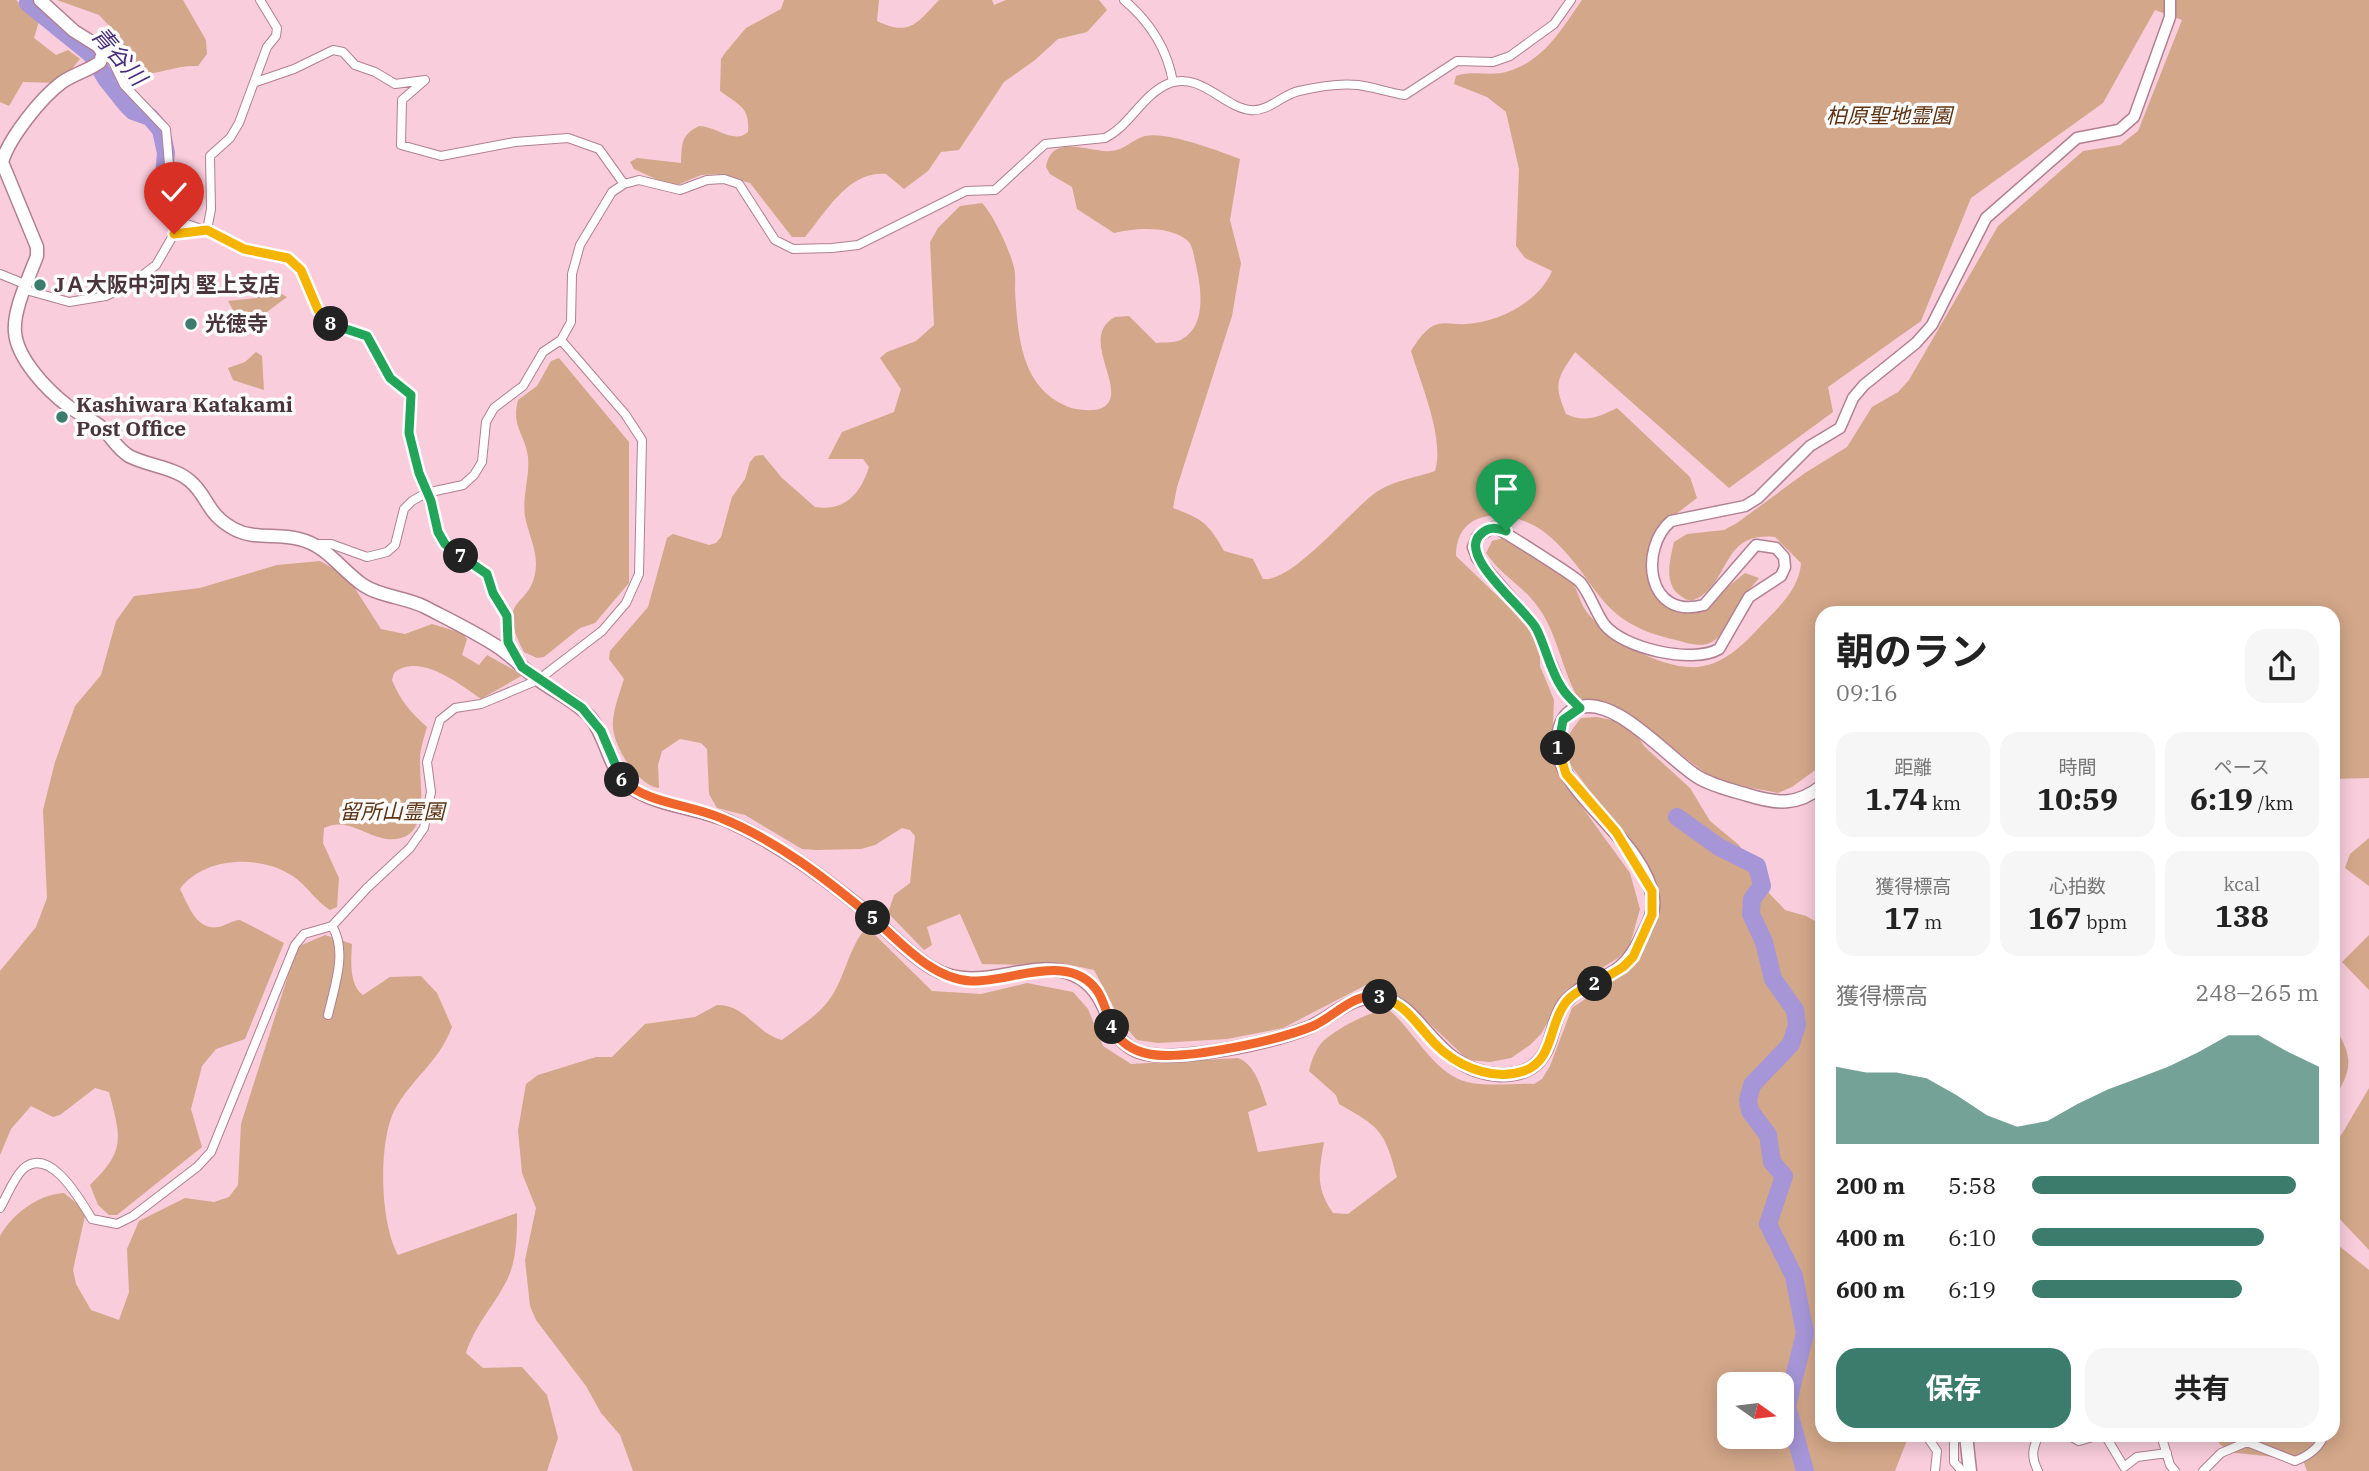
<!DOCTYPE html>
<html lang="ja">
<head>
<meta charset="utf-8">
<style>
	body { margin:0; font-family:"IBM Plex Serif","Noto Sans JP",serif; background:#f6f6f6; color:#222; height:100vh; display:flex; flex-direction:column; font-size:26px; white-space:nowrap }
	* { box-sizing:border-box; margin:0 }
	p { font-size:23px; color:#767676 }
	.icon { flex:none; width:38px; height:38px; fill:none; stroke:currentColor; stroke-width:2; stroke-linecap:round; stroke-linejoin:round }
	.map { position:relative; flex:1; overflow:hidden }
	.panel { position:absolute; left:1815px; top:606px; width:525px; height:836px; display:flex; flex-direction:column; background:#fff; border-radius:21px; box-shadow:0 4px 18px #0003 }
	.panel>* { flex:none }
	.needle { width:46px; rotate:104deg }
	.controls { position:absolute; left:1717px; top:1372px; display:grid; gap:14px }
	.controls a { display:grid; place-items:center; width:77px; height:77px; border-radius:14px; background:#fff; box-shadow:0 4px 18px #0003; font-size:35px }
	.pin { position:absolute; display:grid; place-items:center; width:60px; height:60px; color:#fff; margin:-72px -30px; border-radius:50% 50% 50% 0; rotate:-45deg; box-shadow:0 0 7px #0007 }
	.pin .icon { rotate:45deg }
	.km { position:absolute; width:35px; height:35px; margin:-18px; border-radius:50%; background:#222; color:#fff; font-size:19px; line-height:35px; text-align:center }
	.round { display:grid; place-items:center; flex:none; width:74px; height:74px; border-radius:21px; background:#f6f6f6 }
	.overview { display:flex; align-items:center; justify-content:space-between; height:119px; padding:0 21px }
	h1 { font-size:38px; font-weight:700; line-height:52px }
	.stats { display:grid; grid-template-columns:repeat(3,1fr); gap:10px; height:119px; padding:7px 21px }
	.stats div { display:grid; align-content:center; border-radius:18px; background:#f6f6f6; text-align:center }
	.stats b { font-size:30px; font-weight:700 }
	.stats small { font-size:19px; font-weight:400 }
	.stats p { font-size:19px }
	.chart { height:196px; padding:14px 21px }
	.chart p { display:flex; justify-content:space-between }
	.chart svg { width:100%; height:126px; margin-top:7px; fill:#3b7c6c; opacity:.7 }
	.cta { display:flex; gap:14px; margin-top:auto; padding:14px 21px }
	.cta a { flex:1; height:80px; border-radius:21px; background:#3b7c6c; color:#fff; font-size:28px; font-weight:700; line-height:80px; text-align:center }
	.cta a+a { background:#f6f6f6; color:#222 }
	ul { padding:0 21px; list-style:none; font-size:23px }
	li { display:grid; grid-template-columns:112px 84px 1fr; align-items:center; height:52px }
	li i { height:18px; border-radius:9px; background:#3b7c6c }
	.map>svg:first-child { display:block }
</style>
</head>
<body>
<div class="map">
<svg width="2369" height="1471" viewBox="0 0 2369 1471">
	<rect width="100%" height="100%" fill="#f9cddc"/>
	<path fill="#d3a789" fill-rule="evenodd" d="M0,0H16L39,21L34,38L56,55L68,50L80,59L60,83L23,82L9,106L0,102Z
		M57,0H183L206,40L207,54L198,66C173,65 157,76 134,74L114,31L99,15Z
		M784,0H879L877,21C910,37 917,23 939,0H992L994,5L1006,0H1099L1107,10L1087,32L1058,39L1035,60L1004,82L959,150L941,152L928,171L904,189L886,174C849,170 826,212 805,237H792L750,183L716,174L701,175L673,187L634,169L630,162L637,158L681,163C682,143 681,135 699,126C716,126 734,145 748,132C750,107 739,105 720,91L721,59L725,53L746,28L781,9Z
		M1582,0H2369V778L2333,779V612H1822V765L1792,787L1778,793L1716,781L1627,714L1578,698C1561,668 1557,630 1535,603C1521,585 1502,576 1486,553L1492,541L1507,537C1526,550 1548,561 1566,575C1578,585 1578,600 1586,611C1606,639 1663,670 1697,667C1721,665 1740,648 1755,632C1774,611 1799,592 1801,563L1775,537C1721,531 1731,582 1696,599C1690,602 1686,600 1681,596C1663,585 1670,559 1674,542L1687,534L1724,530L1737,523L1805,473L1847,447L1872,407L1898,392L1909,380L1998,226L2083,151L2120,145L2138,131L2182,20L2155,10L2103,103L1971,198L1921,321L1828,387L1833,412L1729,488L1575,352C1557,379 1553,383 1566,414C1584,423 1599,417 1617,408L1690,477L1697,498L1663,524L1647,559L1649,582L1669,605L1698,611L1745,573L1759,578C1752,587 1742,596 1736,607C1729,619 1725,634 1712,642C1701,648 1687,643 1676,640C1594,622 1601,581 1548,535C1518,509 1456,503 1456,556L1533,630L1540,651V666L1554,700L1552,745L1561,778L1630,873L1640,909L1629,948L1618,958L1566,990L1541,1034L1530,1045L1511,1058L1490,1062L1468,1060L1407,1002L1382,986L1366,985L1283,1028L1227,1039L1158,1043L1137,1040L1122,1023L1094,970L1075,966L982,964L960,914L927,927L932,945L924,950L888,913L894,895L910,883L915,836L910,830L902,828L875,845L861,849L816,850L802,849L745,815L717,808L709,794L707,749L701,743L680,739L662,751L658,765L659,788C637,786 610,742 613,721C614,707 620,692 624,679L609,659L610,651L648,607L667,538L673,534L709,545L716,543L721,537L732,497L745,479L750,462L755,456L763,455L782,478L815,507C845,512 861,493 869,467L863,459H828L842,432L894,412L901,389L880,358L887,352L916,341L934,325L930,242L938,228L960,206L982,203C993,214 1009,249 1013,264C1016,272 1015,283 1015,291C1018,334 1020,386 1066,406C1075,410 1093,412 1102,408C1132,393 1076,338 1115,317L1129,316L1156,343C1162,342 1172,343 1178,341C1208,329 1201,288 1196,265C1194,257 1193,245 1187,240C1168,225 1134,228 1114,233L1077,209L1072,187L1050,174L1046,167C1052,132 1089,153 1111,151C1125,150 1133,139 1145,136C1167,131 1219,151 1240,159L1230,220L1241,263L1232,316L1177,487L1173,508C1203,519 1209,524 1224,551L1253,559L1263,579C1293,583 1352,508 1378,491C1393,481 1418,477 1435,471C1445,439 1421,384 1411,351C1418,340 1425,328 1438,324C1447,322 1457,325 1466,324C1499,322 1539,302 1552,271L1525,258L1516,246L1519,169L1506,112L1487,97L1454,84L1456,76C1474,70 1494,77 1509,71C1545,60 1562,28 1582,0Z
		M259,291H276L287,297L255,321L237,317L228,301L257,298Z
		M256,352L262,356L264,390L233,380L228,368L245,362Z
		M559,358L629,442V583L595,623L580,628L544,657L537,658L524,652C492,592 535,611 536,564C536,547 528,533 525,516C522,497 530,476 528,457C525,433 511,427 518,400L537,386L551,361Z
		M320,561L347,576L381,629L405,634L432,624L462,633L467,639L462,655L479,665L487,655L523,675L481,699C460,684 419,652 394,673L392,680C400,700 411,713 427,727C424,738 420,749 420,759C419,782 430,830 401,838C374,846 351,814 324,828L323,843L339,878L337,907L330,910C317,902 309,889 298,880C266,854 205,855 180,889C188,904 196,931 218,927C226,926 232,920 240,920L284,943L245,1039L216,1049L202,1066L191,1109L202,1147L117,1215H109L98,1205L90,1185C126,1150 121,1138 109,1092L95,1088L60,1115L53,1117L31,1106L11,1129L0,1155V971L36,927L47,898L43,810L55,762L75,706L101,675L116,621L134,596L200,588L277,565Z
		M1596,717L1618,721L1631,728L1645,747L1690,788L1710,821L1739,845L1769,893L1785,910L1806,916L1822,925V1435H1909L1895,1471H633L620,1435L601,1413L586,1386L536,1320L530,1306L525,1260L536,1208L522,1173L518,1130L526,1084L538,1075L596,1057H612L645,1024L695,1017L717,1005C745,1004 757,1034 782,1040C796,1029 814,1018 825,1005C845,983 847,948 867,927L932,991L981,994L1027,983L1073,992L1088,1009L1103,1046L1131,1064L1238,1058C1256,1065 1261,1088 1267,1105L1248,1112L1258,1152L1324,1142C1319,1172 1315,1187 1333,1213L1348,1214L1397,1177C1384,1130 1381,1128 1339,1104L1336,1095L1309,1071C1312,1058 1317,1045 1328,1037C1343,1026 1372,1009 1390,1011C1415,1032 1433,1073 1467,1082C1487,1087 1514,1083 1534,1084L1542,1079L1550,1066L1572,1008L1634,966L1658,910L1653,877L1567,760C1563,741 1569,733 1581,718ZM1729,1384H1782V1437H1729Z
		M2369,838V886L2345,868L2350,854Z
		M325,935L352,944C351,960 349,985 363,995L390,977L421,976L437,993L452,1027C439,1062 411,1079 394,1111C378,1144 380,1223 398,1255L517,1213C517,1236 517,1261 506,1282C493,1307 475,1325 466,1353L483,1368L522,1367L547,1395L558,1438L547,1471H0V1236C12,1214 39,1194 64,1193L86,1211L73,1270L76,1284L91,1310L119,1320L129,1292L127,1249L139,1221L185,1198L214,1202L229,1197L238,1185L241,1124L297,947Z
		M2369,935V990L2342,962Z
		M2333,1024C2353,1057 2354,1067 2333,1100Z
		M2369,1088V1250L2333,1212V1149Z
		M2333,1241L2369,1270V1471H2307L2303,1460L2228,1452L2211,1435H2333Z"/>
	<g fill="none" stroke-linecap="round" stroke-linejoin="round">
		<path stroke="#a696d8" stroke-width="18" d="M28,3L91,54L107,80L127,105L133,111L150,117L161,130L166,153L164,176L182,227
			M1677,817L1719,847L1757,866L1762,886L1752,899L1751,914L1764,942L1773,979L1795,1010L1797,1025L1791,1044L1752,1085L1748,1100L1750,1111L1768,1135L1772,1162L1784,1176L1768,1224L1794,1276L1805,1333L1787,1406L1805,1471"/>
		<g stroke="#b27f92" stroke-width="10">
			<path id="minor" d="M1124,0C1150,22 1167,48 1173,82
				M103,53L111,58L124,85L166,129L170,177L184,223L204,230
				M256,82L294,69L333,50L343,52L355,65L375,72L395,84L425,80L402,100L401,145L441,156L515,142L568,138L599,149L624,184
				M207,230L211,209L210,156L230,138L239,123L267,47L276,36L277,28L260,0
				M0,274L27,285
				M26,290L69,302L106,296L131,284L156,265L174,234L207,230L244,249L288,259L301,269L319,310L332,324L367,336L390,378L411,395L409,433L438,532L451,550L487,574L493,593L507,616L508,642L517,656
				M314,544H331L367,557L387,552L395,545L404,509L412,501L426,493L463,485L474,475L482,462L486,422L494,408L523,386L543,352L561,340L571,322L572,274L580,245L612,192L624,184L639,180L680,190L707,180L724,179L739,184L775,240L793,249L832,248L858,245L966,191L995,190L1045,144L1105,138C1131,125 1142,94 1170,83C1200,72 1224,107 1250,110C1269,112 1281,95 1299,91C1316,87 1340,83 1358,85C1374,87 1389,93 1405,95L1457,61L1493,62L1510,56L1554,24L1571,0
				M328,1015C334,988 348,951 332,926
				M0,1208C7,1196 13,1179 23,1169C50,1145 80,1200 92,1219L117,1224L133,1216L197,1167L211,1152L295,945L304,934L332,926L367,888L410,848L424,828L431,792L427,762L440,720L455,708L481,704L538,680L602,631L626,603L639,574L642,440L625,414L561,340
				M1926,1435L1937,1451L1935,1471
				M1954,1435V1462L1962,1471
				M2068,1435L2079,1441L2100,1435
				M2105,1435L2124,1467L2137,1457L2167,1453
				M2161,1435L2170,1465L2175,1471
				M2038,1471C2031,1457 2032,1449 2039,1435
				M2203,1471L2221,1453L2247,1442L2295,1461C2308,1456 2319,1449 2324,1435"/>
		</g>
		<g stroke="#b27f92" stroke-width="13">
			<path id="tertiary" d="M1580,708L1561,687L1535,626L1477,558L1473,547L1477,537L1494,527C1502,530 1574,576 1580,582C1590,594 1595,611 1604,624C1623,649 1693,664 1719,649L1749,597L1781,576L1785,567L1784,557L1776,548L1756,545L1704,605C1646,621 1639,548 1671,521L1745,506L1758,498L1810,446L1840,428L1853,398L1864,385L1916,343L1932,325L1986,218L2077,138L2119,130L2134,117L2170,17V0"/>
		</g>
		<g stroke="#b27f92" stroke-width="15">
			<path id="secondary" d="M40,0L74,31L98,46L103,53L100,62C88,71 73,74 61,83C41,98 9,138 2,162L37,247V256C29,278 13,309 15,332C17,359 48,391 68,406C78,414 93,419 102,428C112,437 116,448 129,456C148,466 174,467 190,481C209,497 206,514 234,529C254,540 277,533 299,539C328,546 340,569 363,585C381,597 405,597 425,607C448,619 473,631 495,645C510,654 522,668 536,678C554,692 575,700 590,717C607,737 608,768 628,785C651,805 699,808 728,821C781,845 826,879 871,916C890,933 910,955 932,968C981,997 1029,955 1074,975C1118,995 1099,1049 1153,1055C1192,1059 1274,1042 1310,1027C1334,1016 1353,993 1381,998C1424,1005 1434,1071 1500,1075C1513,1075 1527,1073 1537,1063C1554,1047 1551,1021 1564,1004C1589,972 1619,988 1642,936C1648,924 1655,912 1653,899C1647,850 1584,809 1564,769C1555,751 1554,719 1575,709C1613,691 1668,759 1698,777C1713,786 1731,790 1748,795C1777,804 1797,806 1822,786
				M1966,1435L1970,1471"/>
		</g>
		<use href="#minor" stroke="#fff" stroke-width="8"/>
		<use href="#tertiary" stroke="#fff" stroke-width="10"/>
		<use href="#secondary" stroke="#fff" stroke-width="12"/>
	</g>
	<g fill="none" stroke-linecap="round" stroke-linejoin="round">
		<g stroke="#fff" stroke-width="14">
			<path id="split-1" d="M1506,531C1496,528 1489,526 1481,534C1456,555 1524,607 1536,628C1546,647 1550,671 1562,688C1566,695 1574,702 1580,708L1563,720L1558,748"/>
		</g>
		<g stroke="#fff" stroke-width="14">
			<path id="split-2" d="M1558,748L1566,774L1616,832L1652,891V915L1633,957L1623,967L1595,984"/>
		</g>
		<g stroke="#fff" stroke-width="14">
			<path id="split-3" d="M1380,997C1411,1005 1421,1034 1444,1052C1466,1070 1497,1080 1524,1071C1553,1061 1549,1026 1564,1005C1570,995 1584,988 1595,984"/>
		</g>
		<g stroke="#fff" stroke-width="14">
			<path id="split-4" d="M1112,1027C1119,1042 1133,1051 1149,1054C1185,1061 1279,1040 1313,1026C1334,1017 1355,991 1380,997"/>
		</g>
		<g stroke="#fff" stroke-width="14">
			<path id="split-5" d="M873,918C900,942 932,979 971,981C1009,983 1070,950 1098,992C1104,1002 1108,1016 1112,1027"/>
		</g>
		<g stroke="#fff" stroke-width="14">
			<path id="split-6" d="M622,780C648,804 689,804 721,818C778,841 826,879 873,918"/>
		</g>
		<g stroke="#fff" stroke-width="14">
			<path id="split-7" d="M461,556L487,574L493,593L507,616L508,642L522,667L582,708L601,731L622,780"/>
		</g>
		<g stroke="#fff" stroke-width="14">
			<path id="split-8" d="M331,324L367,336L390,378L411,395L409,433L419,473L431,501L438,532L445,544L461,556"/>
		</g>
		<g stroke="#fff" stroke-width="14">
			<path id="split-9" d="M174,234L207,230L244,249L288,258L301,270L318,310L331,324"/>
		</g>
		<use href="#split-1" stroke="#22a559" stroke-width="9"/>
		<use href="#split-2" stroke="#f5b400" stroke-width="9"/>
		<use href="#split-3" stroke="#f5b400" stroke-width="9"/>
		<use href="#split-4" stroke="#f0652b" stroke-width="9"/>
		<use href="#split-5" stroke="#f0652b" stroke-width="9"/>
		<use href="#split-6" stroke="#f0652b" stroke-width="9"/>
		<use href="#split-7" stroke="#22a559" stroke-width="9"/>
		<use href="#split-8" stroke="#22a559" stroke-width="9"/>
		<use href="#split-9" stroke="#f5b400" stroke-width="9"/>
	</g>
	<g fill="#3b7c6c" stroke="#fcfcfc" stroke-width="2.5">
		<circle cx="40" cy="285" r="7"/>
		<circle cx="191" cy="324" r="7"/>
		<circle cx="62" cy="417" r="7"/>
	</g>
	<g text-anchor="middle" stroke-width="7" stroke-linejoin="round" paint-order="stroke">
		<g font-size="21" font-style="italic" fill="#5e3312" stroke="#fcfcfc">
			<text x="1889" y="123">柏原聖地霊園</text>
			<text x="392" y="819">留所山霊園</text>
		</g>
		<g font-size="21" font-weight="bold" fill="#4a353d" stroke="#fcfcfc" text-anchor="start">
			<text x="54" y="292">JＡ大阪中河内 堅上支店</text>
			<text x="205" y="331">光徳寺</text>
			<text x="76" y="412">Kashiwara Katakami<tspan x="76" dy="24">Post Office</tspan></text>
		</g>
		<g font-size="23" font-style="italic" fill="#472d7b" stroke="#fcfcfc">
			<text transform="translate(119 56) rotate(49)" y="8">青谷川</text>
		</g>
	</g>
</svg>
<div class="controls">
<a><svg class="needle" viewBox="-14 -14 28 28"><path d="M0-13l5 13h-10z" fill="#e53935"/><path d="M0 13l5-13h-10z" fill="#767676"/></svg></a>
</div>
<div class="pin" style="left:1506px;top:531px;background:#1e9e55"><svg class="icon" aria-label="arrive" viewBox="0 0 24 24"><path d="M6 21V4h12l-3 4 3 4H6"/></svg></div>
<div class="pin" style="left:174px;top:234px;background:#d93025"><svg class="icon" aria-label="check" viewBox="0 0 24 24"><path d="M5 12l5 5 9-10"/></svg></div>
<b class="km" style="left:1558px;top:748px">1</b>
<b class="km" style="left:1595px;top:984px">2</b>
<b class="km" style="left:1380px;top:997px">3</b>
<b class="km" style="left:1112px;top:1027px">4</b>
<b class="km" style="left:873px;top:918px">5</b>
<b class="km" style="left:622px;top:780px">6</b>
<b class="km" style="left:461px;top:556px">7</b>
<b class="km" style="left:331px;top:324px">8</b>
<section class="panel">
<div class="overview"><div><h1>朝のラン</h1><p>09:16</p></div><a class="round"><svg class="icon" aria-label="share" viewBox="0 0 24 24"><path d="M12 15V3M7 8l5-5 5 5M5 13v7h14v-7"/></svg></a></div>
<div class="stats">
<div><p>距離</p><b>1.74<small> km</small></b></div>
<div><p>時間</p><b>10:59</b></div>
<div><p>ペース</p><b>6:19<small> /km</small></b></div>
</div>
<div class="stats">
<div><p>獲得標高</p><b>17<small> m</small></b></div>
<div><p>心拍数</p><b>167<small> bpm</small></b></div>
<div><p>kcal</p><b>138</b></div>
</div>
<div class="chart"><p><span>獲得標高</span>248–265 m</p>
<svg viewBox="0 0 160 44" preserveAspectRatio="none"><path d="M0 44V17L10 19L20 19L30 21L40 27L50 34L60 38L70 36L80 30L90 25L100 21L110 17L120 12L130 6L140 6L150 12L160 17V44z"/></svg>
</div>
<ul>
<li><b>200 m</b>5:58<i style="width:92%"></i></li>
<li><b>400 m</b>6:10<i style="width:81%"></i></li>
<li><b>600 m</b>6:19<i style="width:73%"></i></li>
</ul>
<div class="cta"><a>保存</a><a>共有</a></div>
</section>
</div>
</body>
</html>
